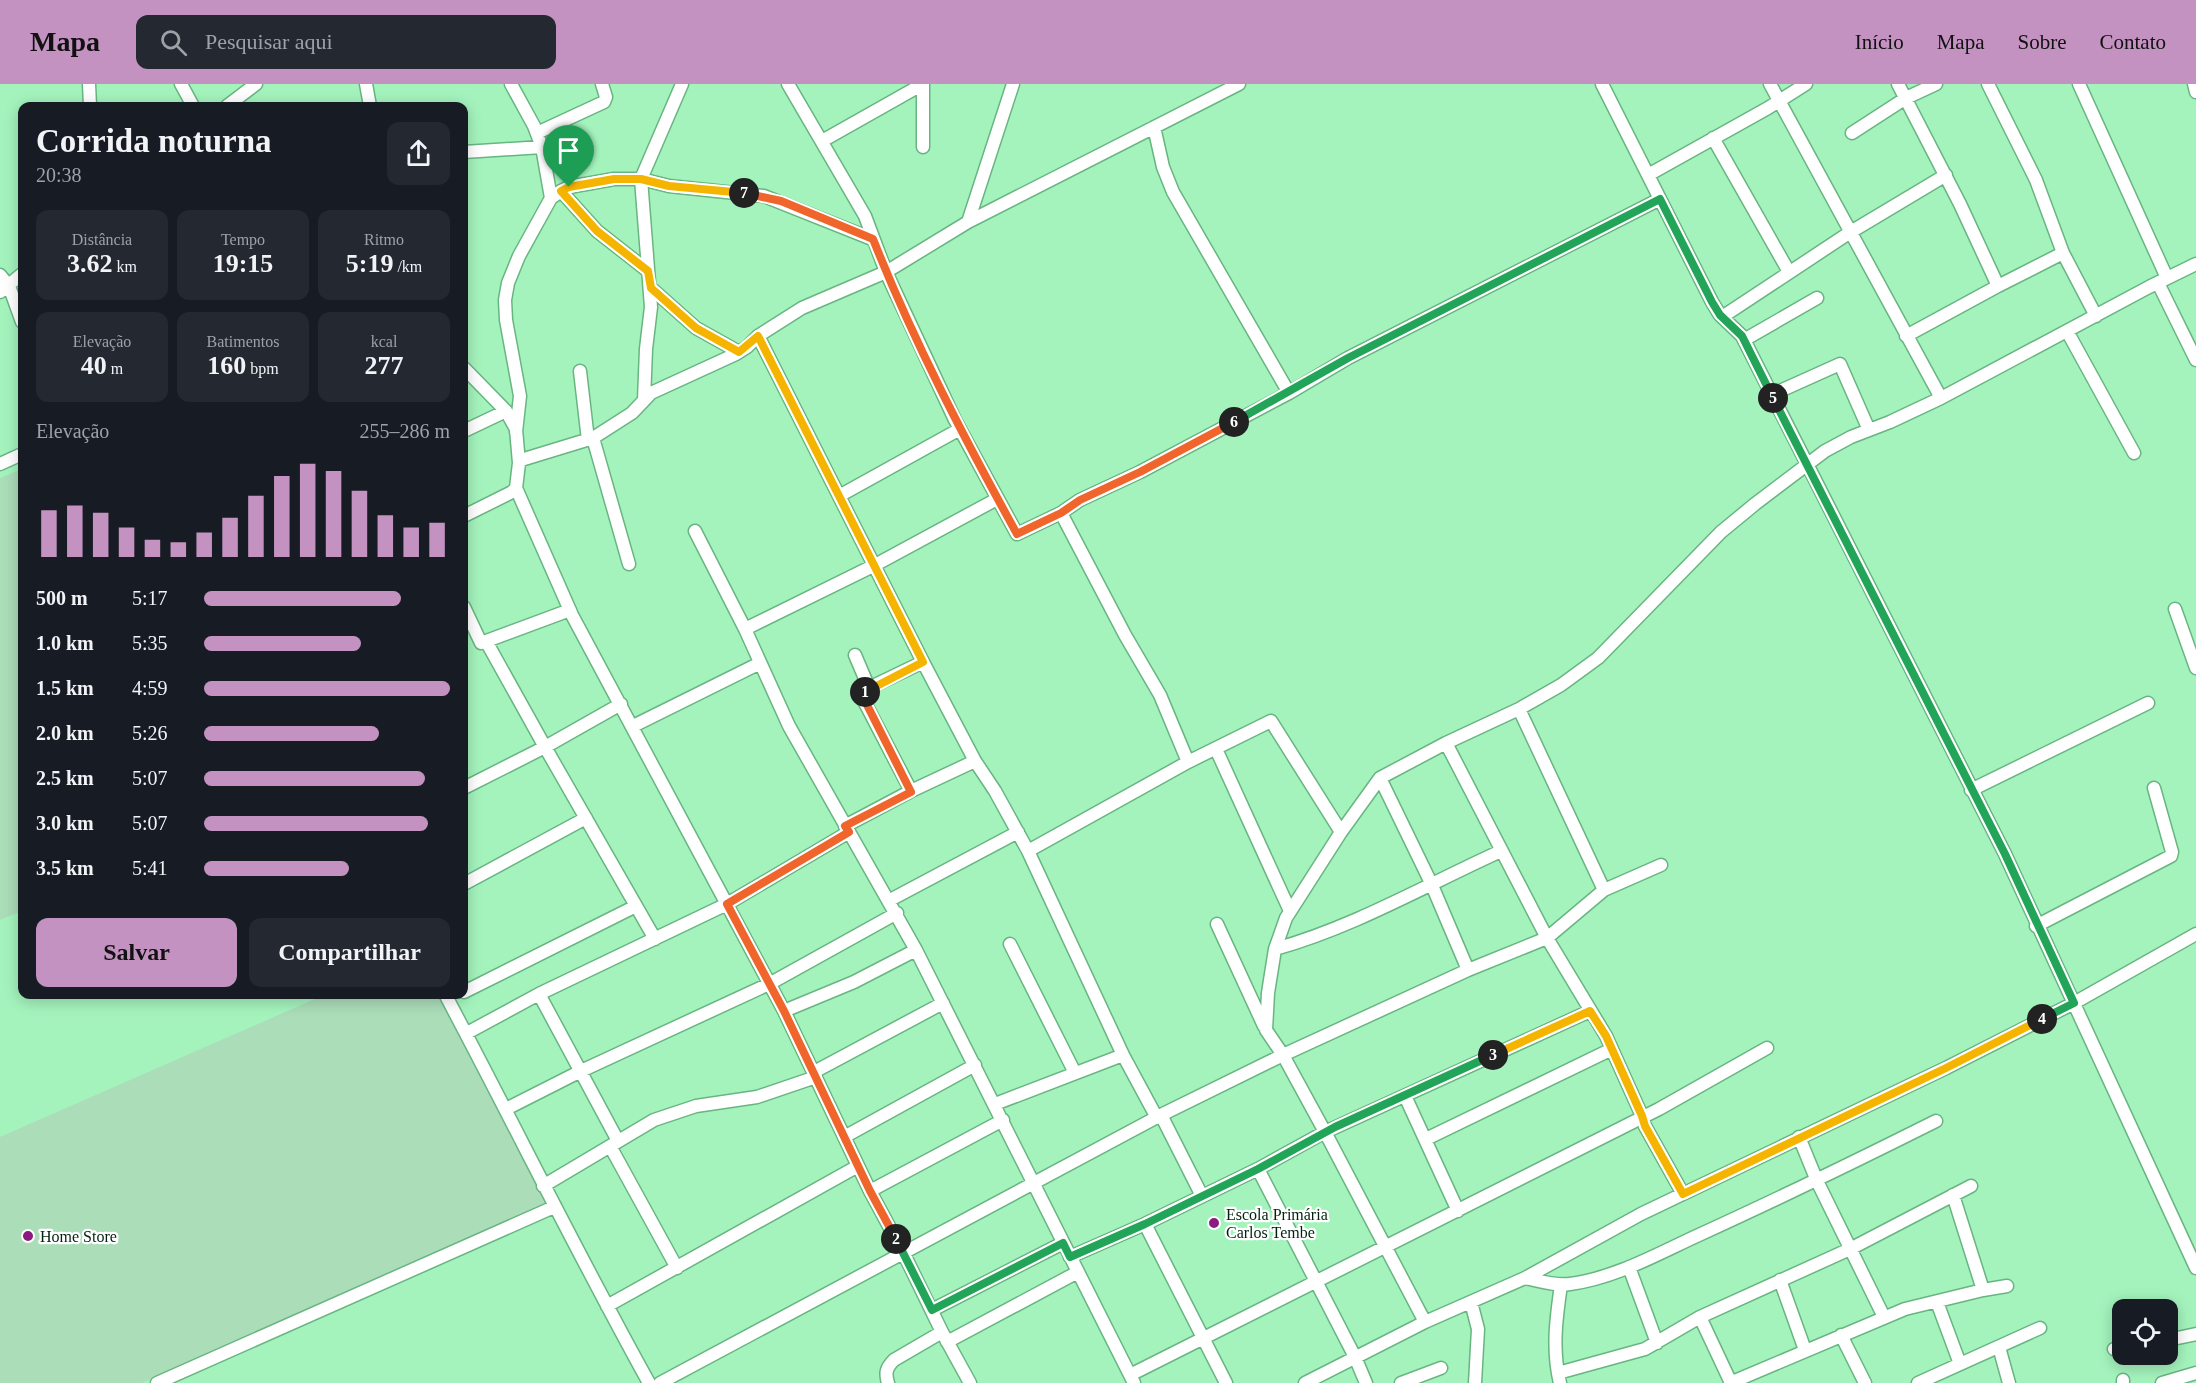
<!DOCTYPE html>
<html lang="pt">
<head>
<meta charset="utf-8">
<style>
	body { margin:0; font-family:"Times New Roman",serif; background:#242831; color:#f1f3f6; height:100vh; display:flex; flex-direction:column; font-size:22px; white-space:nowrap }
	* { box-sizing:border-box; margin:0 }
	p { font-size:20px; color:#9ea1a6 }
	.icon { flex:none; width:33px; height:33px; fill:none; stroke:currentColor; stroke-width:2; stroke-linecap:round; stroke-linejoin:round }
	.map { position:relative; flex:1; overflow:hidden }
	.side { position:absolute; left:18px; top:18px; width:450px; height:897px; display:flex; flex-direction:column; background:#171b24; border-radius:12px; box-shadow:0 3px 15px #0003 }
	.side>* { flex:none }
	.tools { position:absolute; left:2112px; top:1215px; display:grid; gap:12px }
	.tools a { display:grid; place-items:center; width:66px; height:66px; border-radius:12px; background:#171b24; box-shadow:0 3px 15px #0003; font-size:30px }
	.pin { position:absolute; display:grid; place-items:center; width:51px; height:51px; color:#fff; margin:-62px -26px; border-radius:50% 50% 50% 0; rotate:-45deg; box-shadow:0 0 6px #0007 }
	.pin .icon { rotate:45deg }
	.km { position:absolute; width:30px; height:30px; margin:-15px; border-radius:50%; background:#222; color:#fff; font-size:16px; line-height:30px; text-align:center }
	.round { display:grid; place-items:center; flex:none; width:63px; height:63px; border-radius:12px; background:#242831 }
	.head { display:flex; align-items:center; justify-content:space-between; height:102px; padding:0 18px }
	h1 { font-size:33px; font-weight:700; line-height:45px }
	.figures { display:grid; grid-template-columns:repeat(3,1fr); gap:9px; height:102px; padding:6px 18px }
	.figures div { display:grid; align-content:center; border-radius:12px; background:#242831; text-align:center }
	.figures b { font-size:26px; font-weight:700 }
	.figures small { font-size:16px; font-weight:400 }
	.figures p { font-size:16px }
	.chart { height:168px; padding:12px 18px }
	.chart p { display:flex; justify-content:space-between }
	.chart svg { width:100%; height:108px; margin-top:6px; stroke:#c392c0; stroke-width:6 }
	.button { display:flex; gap:12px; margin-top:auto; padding:12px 18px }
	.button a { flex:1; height:69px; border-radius:12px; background:#c392c0; color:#111; font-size:24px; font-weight:700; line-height:69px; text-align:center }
	.button a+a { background:#242831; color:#f1f3f6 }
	ul { padding:0 18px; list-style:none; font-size:20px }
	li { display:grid; grid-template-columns:96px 72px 1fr; align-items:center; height:45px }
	li i { height:15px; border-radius:8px; background:#c392c0 }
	header { display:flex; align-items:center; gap:36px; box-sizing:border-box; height:84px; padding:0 30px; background:#c392c0; color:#111 }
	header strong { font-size:28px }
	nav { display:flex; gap:33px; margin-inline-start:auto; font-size:21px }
	.search { width:420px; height:54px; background:#242831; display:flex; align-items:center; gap:15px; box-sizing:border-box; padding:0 21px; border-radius:12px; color:#9ea1a6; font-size:22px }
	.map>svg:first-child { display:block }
</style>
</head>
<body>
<header>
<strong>Mapa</strong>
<div class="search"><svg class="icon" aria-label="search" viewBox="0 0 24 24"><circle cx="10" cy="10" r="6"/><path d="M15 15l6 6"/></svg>Pesquisar aqui</div>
<nav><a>Início</a><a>Mapa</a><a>Sobre</a><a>Contato</a></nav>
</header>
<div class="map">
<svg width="2196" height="1299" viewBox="0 0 2196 1299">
	<rect width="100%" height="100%" fill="#a4f3bd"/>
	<path fill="#abddb9" d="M22,385V827L0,836V394Z
		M324,911H440L549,1121L142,1299H0V1053Z"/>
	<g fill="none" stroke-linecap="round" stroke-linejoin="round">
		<g stroke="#68b582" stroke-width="15">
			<path id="minor" d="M89,0L90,22
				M181,0L193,22
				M366,0L370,22
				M511,0L534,42L542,63L551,114
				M788,0L865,132L886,188L955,336L1017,450L1061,429L1080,416L1140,388L1289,309L1348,274L1660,115
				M923,0V63
				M1602,0L1712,218L1720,231L1742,252L2005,770L2196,1184
				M1770,0L1941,314
				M1898,0L1960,120L1998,202
				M1988,0L2036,96L2063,169L2096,232
				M2079,0L2167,194
				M2194,0L2196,8
				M227,22L256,0
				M1154,43L1163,83L1173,108L1289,309
				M537,49L604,18L606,13L602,0
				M1852,49L1906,14L1936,0
				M1713,54L1789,188
				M822,57L923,0
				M464,68L542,63
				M1648,91L1768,24L1806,0
				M561,107L597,147L648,187
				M968,138L1013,0
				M0,191L9,202L22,238
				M2158,199L2196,276
				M651,204L696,244L739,268
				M0,208L22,190
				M1722,233L1849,149L1946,91
				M2067,247L2134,369
				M758,252L923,578L975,677L995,707L1028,767L1123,971L1157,1034
				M1906,252L1998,202L2063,169
				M1744,256L1817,214
				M464,284L506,327L516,345L519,379
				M580,287L588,356
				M1771,311L1840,280L1869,346
				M644,316L646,265L651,223L641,95L682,0
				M464,347L506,327
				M516,348L520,312L506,236L505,216L508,199L519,172L551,114L561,107L569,103L614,95H641L669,102L764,112L872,155
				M593,354L629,480
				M0,380L22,370
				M516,404L572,531L784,927L870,1107L904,1170L942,1248L970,1299
				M839,412L960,345
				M1061,429L1125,551L1160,611L1188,678
				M464,432L512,408L516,404L519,379L521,376L593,354L632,329L651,309L736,270L747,263L758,252L802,224L886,188L968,138L1239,0
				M695,447L745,545L789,642L916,866L1134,1299
				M464,523L481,559L570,526
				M2175,525L2196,584
				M745,545L875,481L997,415
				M486,557L545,663L655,855
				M855,571L869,604
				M1519,625L1604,806
				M633,642L760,579
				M1446,659L1547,854L1606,952L1642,1032L1645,1042L1683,1110
				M1216,665L1290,827
				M1380,694L1431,799L1468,886
				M464,704L545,663L621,620
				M1971,706L2148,619
				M911,707L863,615L864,609L869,604L923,578
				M845,742L911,707L975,677
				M1028,767L1188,678L1271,637L1341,748
				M464,800L586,734
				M890,816L1018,748
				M1217,840L1264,942
				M2036,842L2171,772L2172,768L2154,704
				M1010,860L1075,989
				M1275,865C1354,843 1426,801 1501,767
				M464,908L636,822
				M445,910C514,1040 578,1171 649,1299
				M539,910L618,1057
				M784,927L854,898L916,866
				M467,949L539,910L727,820L849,748
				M814,988L943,919
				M1405,1012L1458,1127
				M995,1020L1123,971
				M506,1025L581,987L769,900L897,829
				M1161,1031L1202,1112
				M844,1053L975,981
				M1799,1053L1817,1097L1884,1233
				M1426,1055L1612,965
				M610,1062L677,1184
				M1258,1085L1355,1273L1366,1299
				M543,1102L654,1036L696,1022L757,1013L816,993
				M870,1107L1003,1036
				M1953,1111L1983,1206
				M1145,1140L1226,1299
				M1070,1173L1145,1140L1258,1085L1325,1048L1590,927
				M1629,1183L1657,1259
				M1525,1194C1540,1197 1555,1202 1570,1200C1616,1194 1659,1169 1701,1150C1780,1114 1858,1076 1936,1037
				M1780,1196L1805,1266
				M1471,1218L1478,1245L1475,1299
				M1937,1218L1960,1280
				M607,1222L858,1082
				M932,1226L1063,1159
				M1700,1233L1731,1299
				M1425,1238L1325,1048L1283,971L1266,946L1268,909L1275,865L1286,834L1341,748L1380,694L1446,659L1519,625L1561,601L1598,574L1721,448L1755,420L1825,367L1851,353L1890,338L1941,314L2149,203L2196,180
				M1841,1251L1865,1299
				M2168,1256L2196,1250
				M947,1258L1078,1188
				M1999,1263L2009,1299
				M2114,1265L2122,1263
				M1558,1289L1645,1265L1700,1233L1850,1165L1971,1102
				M1130,1291L1659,1025L1767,964
				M2123,1296V1299
				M157,1299L554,1123
				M660,1299L1161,1031L1283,971L1468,886L1547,854L1604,806L1661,781
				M888,1299C885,1289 886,1284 894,1276L942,1248
				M1305,1299L1425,1238L1525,1194L1641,1130L1946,984L2074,919L2196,850
				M1401,1299L1441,1284
				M1560,1299C1552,1266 1556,1235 1561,1201
				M1730,1299L1905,1225L1983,1206L2007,1202
				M1918,1299L2040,1244
				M2162,1299L2196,1289"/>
		</g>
		<use href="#minor" stroke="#fff" stroke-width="12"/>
	</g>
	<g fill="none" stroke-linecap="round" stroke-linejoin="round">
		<g stroke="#fff" stroke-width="12">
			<path id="split-1" d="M569,103L561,107L597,147L648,187L651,204L696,244L739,268L758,252L923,578L865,608"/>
		</g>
		<g stroke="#fff" stroke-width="12">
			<path id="split-2" d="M865,608L864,615L911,708L845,742L849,748L727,820L784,927L870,1107L896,1155"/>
		</g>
		<g stroke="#fff" stroke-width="12">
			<path id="split-3" d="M896,1155L932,1226L1063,1159L1070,1173L1145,1140L1258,1085L1335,1043L1493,971"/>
		</g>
		<g stroke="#fff" stroke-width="12">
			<path id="split-4" d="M1493,971L1590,927L1606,952L1642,1032L1645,1042L1683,1110L1946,984L2042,935"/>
		</g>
		<g stroke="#fff" stroke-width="12">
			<path id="split-5" d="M1773,314L2005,770L2074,919L2042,935"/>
		</g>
		<g stroke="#fff" stroke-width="12">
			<path id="split-6" d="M1234,338L1348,274L1660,115L1712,218L1720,231L1742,252L1773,314"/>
		</g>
		<g stroke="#fff" stroke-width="12">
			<path id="split-7" d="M744,109L781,117L873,155C913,256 964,354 1017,450L1061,429L1080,416L1140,388L1234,338"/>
		</g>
		<g stroke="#fff" stroke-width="12">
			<path id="split-8" d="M569,103L614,95H641L669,102L744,109"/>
		</g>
		<use href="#split-1" stroke="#f5b400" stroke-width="8"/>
		<use href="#split-2" stroke="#f0652b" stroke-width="8"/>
		<use href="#split-3" stroke="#22a559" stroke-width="8"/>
		<use href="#split-4" stroke="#f5b400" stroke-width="8"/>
		<use href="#split-5" stroke="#22a559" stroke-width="8"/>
		<use href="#split-6" stroke="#22a559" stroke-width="8"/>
		<use href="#split-7" stroke="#f0652b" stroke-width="8"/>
		<use href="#split-8" stroke="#f5b400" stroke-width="8"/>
	</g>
	<g fill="#8b1b7e" stroke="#fff" stroke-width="2">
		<circle cx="1214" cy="1139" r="6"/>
		<circle cx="28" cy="1152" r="6"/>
	</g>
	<g text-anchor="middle" stroke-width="4.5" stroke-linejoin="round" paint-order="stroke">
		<g font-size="16" fill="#02220f" stroke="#fff" text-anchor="start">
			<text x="1226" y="1136">Escola Primária<tspan x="1226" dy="18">Carlos Tembe</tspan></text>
			<text x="40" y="1158">Home Store</text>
		</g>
	</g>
</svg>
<div class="tools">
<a><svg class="icon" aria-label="locate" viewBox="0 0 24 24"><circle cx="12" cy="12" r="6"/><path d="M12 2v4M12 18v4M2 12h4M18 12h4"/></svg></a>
</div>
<div class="pin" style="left:569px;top:103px;background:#1e9e55"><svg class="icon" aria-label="arrive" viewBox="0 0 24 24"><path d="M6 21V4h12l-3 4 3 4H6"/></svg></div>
<b class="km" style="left:865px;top:608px">1</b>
<b class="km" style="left:896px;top:1155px">2</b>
<b class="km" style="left:1493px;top:971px">3</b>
<b class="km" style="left:2042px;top:935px">4</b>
<b class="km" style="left:1773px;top:314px">5</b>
<b class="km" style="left:1234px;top:338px">6</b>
<b class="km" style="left:744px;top:109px">7</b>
<section class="side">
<div class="head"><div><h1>Corrida noturna</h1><p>20:38</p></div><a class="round"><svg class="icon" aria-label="share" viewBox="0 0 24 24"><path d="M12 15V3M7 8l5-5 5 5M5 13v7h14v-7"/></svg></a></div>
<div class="figures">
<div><p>Distância</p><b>3.62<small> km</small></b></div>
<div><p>Tempo</p><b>19:15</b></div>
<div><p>Ritmo</p><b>5:19<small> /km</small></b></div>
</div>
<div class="figures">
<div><p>Elevação</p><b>40<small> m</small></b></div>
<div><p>Batimentos</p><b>160<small> bpm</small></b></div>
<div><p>kcal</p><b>277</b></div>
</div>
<div class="chart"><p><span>Elevação</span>255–286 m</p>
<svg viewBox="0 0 160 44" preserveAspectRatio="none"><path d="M5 44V25M15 44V23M25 44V26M35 44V32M45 44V37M55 44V38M65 44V34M75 44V28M85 44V19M95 44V11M105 44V6M115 44V9M125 44V17M135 44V27M145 44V32M155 44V30"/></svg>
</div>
<ul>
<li><b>500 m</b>5:17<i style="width:80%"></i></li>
<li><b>1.0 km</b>5:35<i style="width:64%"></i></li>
<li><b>1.5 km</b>4:59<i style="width:100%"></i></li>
<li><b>2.0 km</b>5:26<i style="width:71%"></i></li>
<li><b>2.5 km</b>5:07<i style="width:90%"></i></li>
<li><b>3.0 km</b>5:07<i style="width:91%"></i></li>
<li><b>3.5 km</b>5:41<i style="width:59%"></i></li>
</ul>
<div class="button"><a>Salvar</a><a>Compartilhar</a></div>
</section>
</div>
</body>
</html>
